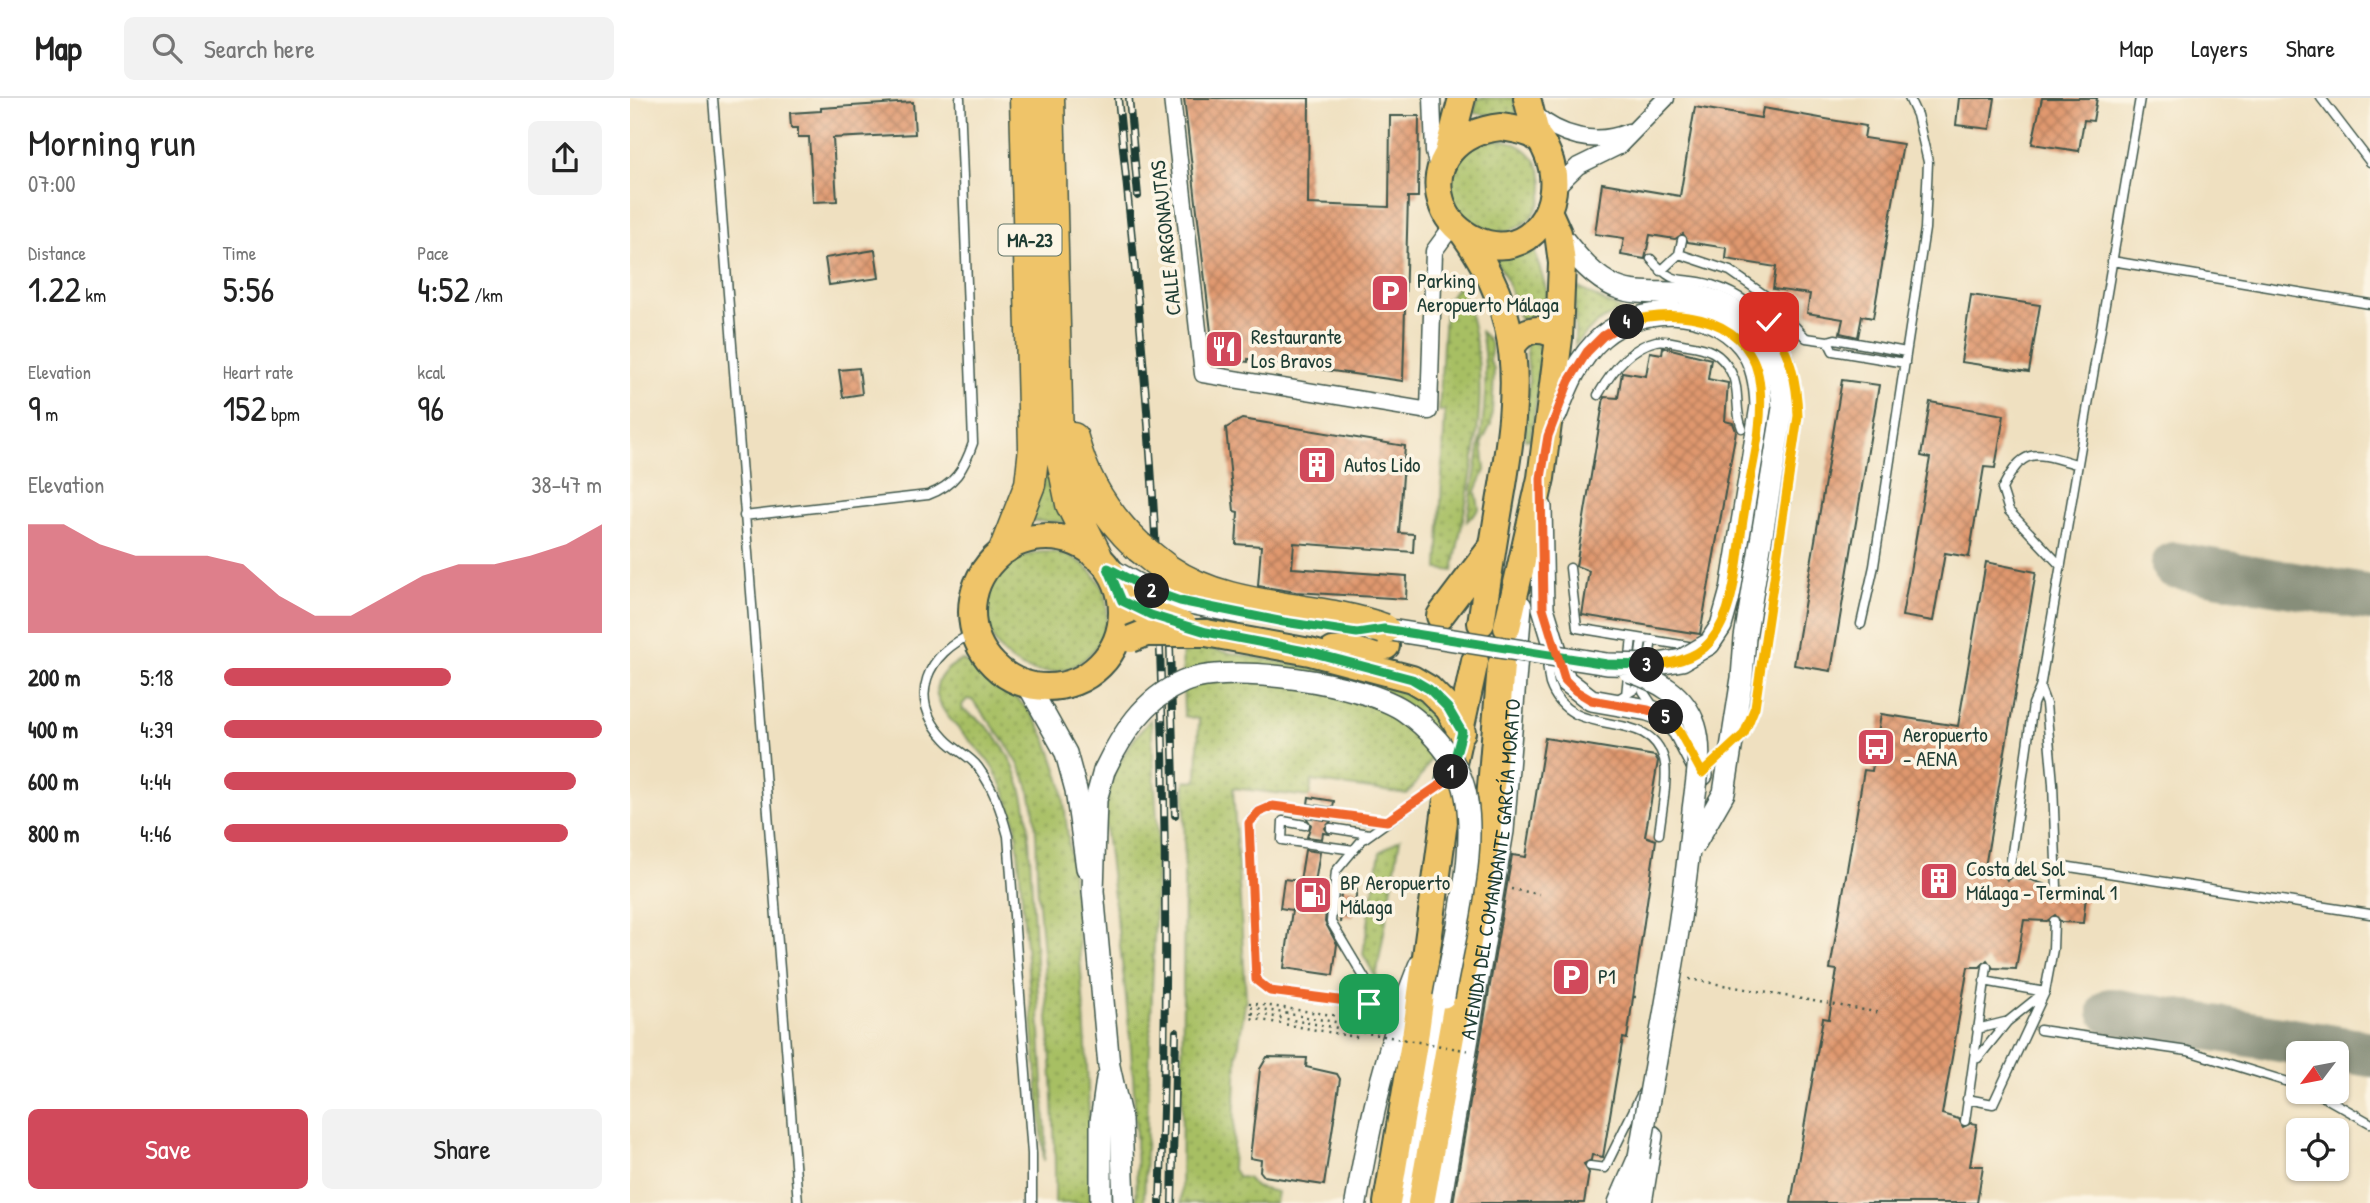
<!DOCTYPE html>
<html lang="en">
<head>
<meta charset="utf-8">
<style>
	body { margin:0; font-family:"Patrick Hand",sans-serif; background:#f2f2f2; color:#222; height:100vh; display:flex; flex-direction:column; font-size:26px; white-space:nowrap }
	* { box-sizing:border-box; margin:0 }
	p { font-size:23px; color:#767676 }
	.icon { flex:none; width:38px; height:38px; fill:none; stroke:currentColor; stroke-width:2; stroke-linecap:round; stroke-linejoin:round }
	.map { position:relative; flex:1; overflow:hidden }
	.details { display:flex; flex-direction:column; background:#fff; width:630px }
	.details>* { flex:none }
	.needle { width:46px; rotate:238deg }
	.buttons { position:absolute; left:1656px; top:943px; display:grid; gap:14px }
	.buttons a { display:grid; place-items:center; width:63px; height:63px; border-radius:10px; background:#fff; box-shadow:0 2px 5px #0004; font-size:35px }
	.pin { position:absolute; display:grid; place-items:center; width:60px; height:60px; color:#fff; margin:-30px; border-radius:14px; box-shadow:0 4px 10px #0006 }
	.km { position:absolute; width:35px; height:35px; margin:-18px; border-radius:50%; background:#222; color:#fff; font-size:19px; line-height:35px; text-align:center }
	.round { display:grid; place-items:center; flex:none; width:74px; height:74px; border-radius:10px; background:#f2f2f2 }
	.overview { display:flex; align-items:center; justify-content:space-between; height:119px; padding:0 28px }
	h1 { font-size:38px; font-weight:600; line-height:52px }
	.stats { display:grid; grid-template-columns:repeat(3,1fr); gap:10px; height:119px; padding:7px 28px }
	.stats div { display:grid; align-content:center }
	.stats b { font-size:35px; font-weight:600 }
	.stats small { font-size:19px; font-weight:400 }
	.stats p { font-size:19px }
	.chart { height:196px; padding:14px 28px }
	.chart p { display:flex; justify-content:space-between }
	.chart svg { width:100%; height:126px; margin-top:7px; fill:#d1495b; opacity:.7 }
	.action { display:flex; gap:14px; margin-top:auto; padding:14px 28px }
	.action a { flex:1; height:80px; border-radius:10px; background:#d1495b; color:#fff; font-size:28px; font-weight:600; line-height:80px; text-align:center }
	.action a+a { background:#f2f2f2; color:#222 }
	ul { padding:0 28px; list-style:none; font-size:23px }
	li { display:grid; grid-template-columns:112px 84px 1fr; align-items:center; height:52px }
	li i { height:18px; border-radius:9px; background:#d1495b }
	header { display:flex; align-items:center; gap:42px; box-sizing:border-box; height:98px; padding:0 35px; background:#fff; border-bottom:2px solid #e0e0e0 }
	header strong { font-size:33px }
	nav { display:flex; gap:38px; margin-inline-start:auto; font-size:24px }
	.search { width:490px; height:63px; background:#f2f2f2; display:flex; align-items:center; gap:18px; box-sizing:border-box; padding:0 24px; border-radius:10px; color:#767676; font-size:26px }
	main { display:flex; flex:1; min-height:0 }
	.map>svg:first-child { display:block }
</style>
</head>
<body>
<header>
<strong>Map</strong>
<div class="search"><svg class="icon" aria-label="search" viewBox="0 0 24 24"><circle cx="10" cy="10" r="6"/><path d="M15 15l6 6"/></svg>Search here</div>
<nav><a>Map</a><a>Layers</a><a>Share</a></nav>
</header>
<main>
<section class="details">
<div class="overview"><div><h1>Morning run</h1><p>07:00</p></div><a class="round"><svg class="icon" aria-label="share" viewBox="0 0 24 24"><path d="M12 15V3M7 8l5-5 5 5M5 13v7h14v-7"/></svg></a></div>
<div class="stats">
<div><p>Distance</p><b>1.22<small> km</small></b></div>
<div><p>Time</p><b>5:56</b></div>
<div><p>Pace</p><b>4:52<small> /km</small></b></div>
</div>
<div class="stats">
<div><p>Elevation</p><b>9<small> m</small></b></div>
<div><p>Heart rate</p><b>152<small> bpm</small></b></div>
<div><p>kcal</p><b>96</b></div>
</div>
<div class="chart"><p><span>Elevation</span>38–47 m</p>
<svg viewBox="0 0 160 44" preserveAspectRatio="none"><path d="M0 44V6L10 6L20 13L30 17L40 17L50 17L60 20L70 31L80 38L90 38L100 31L110 24L120 20L130 20L140 17L150 13L160 6V44z"/></svg>
</div>
<ul>
<li><b>200 m</b>5:18<i style="width:60%"></i></li>
<li><b>400 m</b>4:39<i style="width:100%"></i></li>
<li><b>600 m</b>4:44<i style="width:93%"></i></li>
<li><b>800 m</b>4:46<i style="width:91%"></i></li>
</ul>
<div class="action"><a>Save</a><a>Share</a></div>
</section>
<div class="map">
<svg width="1740" height="1105" viewBox="0 0 1740 1105">
	<defs>
		<pattern id="grass-dots" width="8" height="8" patternUnits="userSpaceOnUse" patternTransform="scale(1.75)"><rect width="8" height="8" fill="#a7bf64"/><path d="M2 2h.1M6 6h.1" fill="none" stroke="#879c53" stroke-width="1.8" stroke-linecap="round"/></pattern>
		<pattern id="building-cross-hatch" width="8" height="8" patternUnits="userSpaceOnUse" patternTransform="scale(1.75)"><rect width="8" height="8" fill="#e0986e"/><path d="M0 0l8 8M0 8l8-8" fill="none" stroke="#b57d5b"/></pattern>
	</defs>
	<rect width="100%" height="100%" fill="#fcf5e5"/>
	<filter id="ink" filterUnits="userSpaceOnUse"><feTurbulence type="fractalNoise" baseFrequency=".0143" numOctaves="2"/><feDisplacementMap in="SourceGraphic" scale="14" xChannelSelector="R" yChannelSelector="G"/><feConvolveMatrix kernelMatrix="1 2 1 2 8 2 1 2 1" color-interpolation-filters="sRGB"/></filter>
	<filter id="wash" filterUnits="userSpaceOnUse"><feTurbulence type="fractalNoise" baseFrequency=".00686" numOctaves="4" result="noise"/><feDisplacementMap in="SourceGraphic" scale="28" xChannelSelector="R" yChannelSelector="G"/><feGaussianBlur stdDeviation="1.57" result="paint"/><feColorMatrix in="noise" values="0 0 0 0 0 0 0 0 0 0 0 0 0 0 0 0 0 1.4 0 .05"/><feComposite in="paint" operator="in"/></filter>
	<g filter="url(#wash)">
		<rect width="100%" height="100%" fill="#efe0c0"/>
		<path fill="url(#grass-dots)" stroke="#637e4c" stroke-width="2" d="M848,0H884L887,20L844,15Z
			M821 88a46 46 0 1 1 92 0a46 46 0 1 1-92 0Z
			M903,148L919,200L918,219L903,217L891,223L875,178L864,159Z
			M830,186C869,285 841,372 823,473L808,471L815,313H809L815,213H819L818,201Z
			M945,188L991,212L965,226L945,247Z
			M851,234C861,243 864,249 859,262L864,271L863,300L861,326L852,344L855,372L846,393L849,411L837,423C847,360 863,297 851,234Z
			M896,242L916,244L900,342L895,341L899,285Z
			M418,317L440,424L402,423L415,378Z
			M357 514a60 60 0 1 1 120 0a60 60 0 1 1-120 0Z
			M552,546L768,586C776,591 790,595 797,602C824,629 797,674 777,696L682,683L679,699L603,690L616,900L607,958L602,1070L608,1079L617,1080L625,1089L647,1094L645,1105H551L555,683H567L569,621L554,618Z
			M332,562C344,567 350,578 360,586C368,593 380,596 388,602C414,624 423,658 432,688C449,828 461,965 460,1105H425C426,1002 417,899 408,796C405,760 410,720 397,685C385,653 363,628 342,602L337,601L332,607L333,612C374,632 392,679 398,723L416,1039L414,1063L386,728C379,703 373,684 358,663C338,634 270,593 332,562Z
			M521,621L528,738L514,1105H506C510,978 490,852 475,726C477,678 490,656 521,621Z
			M770,741L746,880L733,856L750,754Z"/>
		<g fill="none" stroke-linecap="round" stroke-linejoin="round">
			<path stroke="#878e7a" stroke-width="46" d="M1544,467L1740,500
				M1481,913L1740,956"/>
		</g>
		<g id="blocks">
			<path fill="url(#building-cross-hatch)" d="M554,0H679L678,106L759,109L760,18H789L788,99H778L773,283L618,261V264L584,260Z
				M1329,0H1365L1360,31L1326,27Z
				M1412,0H1467L1463,23L1454,22L1449,53L1402,46Z
				M283,4L285,36L203,40L207,103L183,104L179,39H168V30H161L160,15L191,13V10Z
				M1065,9L1131,20L1133,10L1236,28L1234,40L1273,46L1243,220L1232,218L1228,239L1210,235L1213,221L1177,215L1180,196L1143,191L1146,169L1096,161L1097,150L1058,144L1053,136L1045,141L1020,137L1015,161L991,157L994,140L965,136L972,85L1050,98Z
				M245,152L249,180L199,187L195,160Z
				M1341,197L1410,207L1399,274L1331,264Z
				M1033,249L1081,261L1078,281L1098,285L1095,323L1103,325L1106,333L1070,536L952,517L959,473L946,468L974,299L988,300L992,274L1016,278L1020,254L1032,256Z
				M229,270L232,296L213,299L209,272Z
				M1212,282L1249,287L1201,573L1164,567Z
				M1300,304L1374,317L1365,370L1354,369L1339,459L1315,455L1303,523L1272,518L1300,360L1291,358Z
				M612,321L775,348L769,435L784,436L783,454L664,445L662,470L777,478L776,501L666,494L628,488L631,448L606,446L608,414L604,413L596,330Z
				M1356,464L1406,474L1355,769L1373,774L1377,782L1385,777L1420,788L1425,796L1433,792L1456,798L1453,825L1431,824L1425,817L1417,823L1394,822L1386,871L1363,870L1357,862L1350,869H1338L1312,1016L1329,1021L1333,1029L1341,1025L1347,1026L1340,1068H1353L1347,1105H1161L1193,920L1199,921L1207,872L1200,871L1234,672L1242,673L1251,616L1328,628Z
				M915,640L1025,658L1028,663L1015,738L1026,742L997,941L993,940L973,1059L962,1057L961,1062L954,1066L959,1075L954,1105H823L882,757L896,759Z
				M679,699L704,703L703,710L678,706Z
				M676,719L701,723L695,730L699,736L693,735L692,741L677,739L681,727Z
				M675,752L690,754L685,785L698,787L695,824L707,846L703,877L654,870L662,812L650,810L654,781L670,783Z
				M711,789L727,791L723,819L711,818L710,825Z
				M637,959L677,960L676,969L707,976L710,981L694,1087L634,1078L630,1073L631,1062L620,1060L630,971Z"/>
		</g>
	</g>
	<g filter="url(#ink)">
		<use href="#blocks" fill-opacity="0" stroke="#3e5549" stroke-width="2"/>
		<g fill="none" stroke-linecap="round" stroke-linejoin="round">
			<g stroke="#3e5549" stroke-width="11">
				<path id="service" d="M83,0L168,1105
					M1691,0L1740,64
					M1049,156L1100,173L1136,198L1176,240L1198,243L1205,241L1276,254
					M1021,161C1047,191 1050,177 1082,187C1142,206 1167,260 1168,318L1125,609L1114,636L1106,644
					M1482,163L1740,206
					M1031,173L1049,156L1052,142
					M1198,243L1203,253L1275,265
					M968,297C980,276 1000,249 1026,243C1035,241 1048,246 1058,247C1078,250 1090,254 1101,274C1111,293 1104,311 1112,330
					M114,418L298,397C325,387 334,371 343,345L330,0
					M1430,467L1379,413L1372,391C1394,348 1404,354 1446,366
					M940,470L947,530L1064,549
					M1231,526L1244,468L1295,131L1298,64L1287,17L1279,0
					M344,535C297,555 276,600 315,641C325,652 340,658 348,669C364,691 371,712 378,738L402,1056V1105
					M916,560C918,568 918,578 920,586C941,646 1018,606 1034,661C1039,678 1031,717 1029,736
					M1009,565L1012,541
					M1018,565L1022,542
					M1015,582L1013,593L1023,608
					M1410,590L1416,606L1423,686L1427,790
					M996,597L1002,539
					M988,601L1005,591L1007,578
					M1072,675L1096,653
					M675,727L653,723L652,742L724,752
					M701,730L739,736
					M1427,767L1740,816
					M1379,776L1403,606L1410,590L1510,0
					M1354,883L1415,894
					M739,906L640,893L626,882L619,725L629,714L643,708L757,724
					M764,929L701,824L706,773L732,742L812,685
					M1347,931L1375,924
					M1410,932L1558,953L1668,987
					M1348,960L1377,924L1412,896
					M1685,994L1740,1025
					M1337,1001L1363,1006L1415,894L1423,851L1424,823
					M1335,1023L1357,869
					M960,1068L975,1070L1012,995"/>
			</g>
			<g stroke="#3e5549" stroke-width="19">
				<path id="minor" d="M542,0L573,276L799,313L804,153L823,127
					M802,0L804,54L809,74
					M903,15C930,38 965,48 998,34
					M926,89L948,68L989,48L1036,0"/>
			</g>
			<g stroke="#3e5549" stroke-width="24">
				<g id="tertiary">
					<path d="M928,135C945,156 961,178 986,189C1008,198 1033,193 1055,196C1119,203 1149,251 1153,310"/>
					<path d="M926,317C937,288 948,260 972,239C1011,206 1079,206 1113,247C1127,265 1130,286 1131,308L1101,492L1091,528L1079,546"/>
					<path d="M911,409L913,510L935,582L961,602L1018,612L1035,618L1049,633L1072,677"/>
					<path d="M478,470L510,488"/>
					<path d="M398,587L436,655L446,692L457,770"/>
					<path d="M474,673L466,702L463,793L479,968L491,1022L494,1105"/>
					<path d="M471,1105V1023L477,981"/>
					<path d="M726,1105C741,1019 756,949 789,868"/>
					<path d="M776,1105L814,899"/>
					<path id="s1" d="M810,1105L873,733L891,508"/>
					<path d="M989,1105L1009,1059"/>
					<path d="M1011,1105L1022,1038"/>
				</g>
			</g>
			<g stroke="#3e5549" stroke-width="30">
				<path id="primary" d="M897,0L907,40
					M871,29C883,31 896,32 907,39C913,44 915,50 918,57C938,106 900,166 846,142C831,135 819,125 813,109C796,64 829,33 871,29Z
					M818,54L832,0
					M834,136C895,221 889,288 873,387C865,433 858,479 851,525
					M883,247C894,230 912,227 929,240
					M342 514a75 75 0 1 1 150 0a75 75 0 1 1-150 0Z
					M810,518L859,453
					M877,529L911,380L929,240L932,165L928,135L919,115
					M576,535L680,554L782,581L799,591L818,610L832,634
					M703,553L756,548
					M757,1105L786,933L820,679L845,563
					M791,1105L857,738L871,567"/>
			</g>
			<g stroke="#3e5549" stroke-width="33">
				<path id="motorway" d="M419,0L428,343L441,406L466,456
					M443,340C454,383 476,418 509,449
					M375,450L400,386L404,350L395,0"/>
			</g>
			<path stroke="#3e5549" stroke-width="2.5" stroke-dasharray="2 5" stroke-linecap="butt" d="M881,791L909,796
				M1059,881L1251,915
				M1004,899H1009
				M622,915L620,920L726,939L728,928L619,909L620,905L722,920"/>
			<use href="#service" stroke="#fff" stroke-width="8"/>
			<use href="#minor" stroke="#fff" stroke-width="16"/>
			<use href="#tertiary" stroke="#fff" stroke-width="21"/>
			<use href="#primary" stroke="#efc469" stroke-width="26"/>
			<use href="#motorway" stroke="#efc469" stroke-width="30"/>
			<g stroke="#1f3d34" stroke-width="8">
				<path id="rail" d="M488,0C502,138 516,277 524,416C536,645 539,875 530,1105
					M499,0L508,98
					M540,549L545,717
					M542,1105L546,934"/>
			</g>
			<use href="#rail" stroke="#fcf5e5" stroke-width="5" stroke-dasharray="16" stroke-linecap="butt"/>
			<g stroke="#3e5549" stroke-width="24" stroke-linecap="butt">
				<path id="tertiary-bridge" d="M510,488L550,503L610,515
					M742,533L754,531L977,566L1022,567L1052,562L1079,546
					M999,573C1029,583 1054,596 1065,628C1073,653 1066,686 1063,712C1053,829 1028,944 1009,1059
					M474,673C492,636 514,601 553,584C598,564 736,585 776,614C797,629 820,653 830,678C854,734 824,839 814,899
					M1063,749L1094,695L1112,580L1115,540L1153,310"/>
			</g>
			<g stroke="#3e5549" stroke-width="30" stroke-linecap="butt">
				<path id="primary-bridge" d="M512,512L554,528
					M501,541L516,535H576"/>
			</g>
			<g stroke="#3e5549" stroke-width="33" stroke-linecap="butt">
				<path id="motorway-bridge" d="M509,449C518,456 528,465 538,472C601,515 685,506 754,531"/>
			</g>
			<path stroke="#3e5549" stroke-width="2.5" stroke-dasharray="2 5" stroke-linecap="butt" d="M622,915L840,953"/>
			<use href="#tertiary-bridge" stroke="#fff" stroke-width="21"/>
			<use href="#primary-bridge" stroke="#efc469" stroke-width="26"/>
			<use href="#motorway-bridge" stroke="#efc469" stroke-width="30"/>
		</g>
	</g>
	<g fill="none" stroke-linecap="round" stroke-linejoin="round" filter="url(#ink)">
		<g stroke="#fff" stroke-width="14">
			<path id="split-1" d="M739,906L640,893L626,882L619,725L629,714L643,708L757,723L820,680L821,674"/>
		</g>
		<g stroke="#fff" stroke-width="14">
			<path id="split-2" d="M522,493L478,470L492,503L521,517L576,534L680,554L782,581L799,591L818,610L832,634L821,674"/>
		</g>
		<g stroke="#fff" stroke-width="14">
			<path id="split-3" d="M522,493L550,503L654,524L727,535L754,531L977,566L1017,567"/>
		</g>
		<g stroke="#fff" stroke-width="14">
			<path id="split-4" d="M997,224C1050,207 1125,221 1130,289C1134,330 1120,375 1114,416C1107,456 1107,512 1080,544C1066,561 1038,567 1017,567"/>
		</g>
		<g stroke="#fff" stroke-width="14">
			<path id="split-5" d="M997,224L973,238L957,254L939,283L918,338L911,380L913,510L935,582L946,593L961,602L1018,612L1036,619"/>
		</g>
		<g stroke="#fff" stroke-width="14">
			<path id="split-6" d="M1036,619L1049,633L1072,675L1114,636L1125,609L1168,318C1167,282 1160,254 1139,224"/>
		</g>
		<use href="#split-1" stroke="#f0652b" stroke-width="9"/>
		<use href="#split-2" stroke="#22a559" stroke-width="9"/>
		<use href="#split-3" stroke="#22a559" stroke-width="9"/>
		<use href="#split-4" stroke="#f5b400" stroke-width="9"/>
		<use href="#split-5" stroke="#f0652b" stroke-width="9"/>
		<use href="#split-6" stroke="#f5b400" stroke-width="9"/>
	</g>
	<defs>
		<g id="parking-square" transform="scale(2.0125)"><rect x="-9" y="-9" width="18" height="18" rx="4" fill="#d1495b" stroke="#fcf5e5"/><path d="M-3.5-5.5H1a3.5 3.5 0 0 1 0 7H-1V5.5H-3.5ZM-1-3.4V-.6H.8a1.4 1.4 0 0 0 0-2.8Z" fill="#fff"/></g>
		<g id="restaurant-square" transform="scale(2.0125)"><rect x="-9" y="-9" width="18" height="18" rx="4" fill="#d1495b" stroke="#fcf5e5"/><path d="M-5-6h1v4h1v-4h1v4h1v-4h1v5L-1.5 .5V6h-2V.5L-5-1ZM5-6V6H3V1.5H1.5Q1.5-4 5-6Z" fill="#fff"/></g>
		<g id="building-square" transform="scale(2.0125)"><rect x="-9" y="-9" width="18" height="18" rx="4" fill="#d1495b" stroke="#fcf5e5"/><path d="M-4-6H4V6H1V3H-1V6H-4ZM-2.5-4.3h1.7v1.8h-1.7ZM.8-4.3h1.7v1.8H.8ZM-2.5-1h1.7V.8h-1.7ZM.8-1h1.7V.8H.8Z" fill="#fff"/></g>
		<g id="bus-square" transform="scale(2.0125)"><rect x="-9" y="-9" width="18" height="18" rx="4" fill="#d1495b" stroke="#fcf5e5"/><path d="M-5-6H5V4H4V6H2V4H-2V6H-4V4H-5ZM-3.5-4V0h7V-4ZM-3.5 1.2v1.5H-2V1.2ZM2 1.2v1.5H3.5V1.2Z" fill="#fff"/></g>
		<g id="fuel-square" transform="scale(2.0125)"><rect x="-9" y="-9" width="18" height="18" rx="4" fill="#d1495b" stroke="#fcf5e5"/><path d="M-5.5-6h7V0h2V4h1.3V-2.5L3-4.5l.8-.8L6-3V5H2.5V1h-1V6h-7ZM-4.2-4.7v3.2H.2V-4.7Z" fill="#fff"/></g>
	</defs>
	<g fill-rule="evenodd">
		<use href="#parking-square" x="760" y="195"/>
		<use href="#restaurant-square" x="594" y="251"/>
		<use href="#building-square" x="687" y="367"/>
		<use href="#bus-square" x="1246" y="649"/>
		<use href="#building-square" x="1309" y="783"/>
		<use href="#fuel-square" x="683" y="797"/>
		<use href="#parking-square" x="941" y="879"/>
	</g>
	<g text-anchor="middle" stroke-width="7" stroke-linejoin="round" paint-order="stroke">
		<rect fill="#fcf5e5" stroke="#617469" stroke-width="2" x="368.5" y="126.5" width="63" height="31" rx="5"/>
		<g font-size="19" font-weight="bold" fill="#1f3d34">
			<text x="400" y="149">MA-23</text>
		</g>
		<g font-size="21" fill="#1f3d34" stroke="#fcf5e5">
			<text transform="translate(536 140) rotate(-96)" y="7">CALLE ARGONAUTAS</text>
			<text dy="7" stroke="none"><textPath href="#s1" startOffset="338">AVENIDA DEL COMANDANTE GARCÍA MORATO</textPath></text>
		</g>
		<g font-size="21" fill="#1f3d34" stroke="#fcf5e5" text-anchor="start">
			<text x="787" y="190">Parking<tspan x="787" dy="24">Aeropuerto Málaga</tspan></text>
			<text x="621" y="246">Restaurante<tspan x="621" dy="24">Los Bravos</tspan></text>
			<text x="714" y="374">Autos Lido</text>
			<text x="1273" y="644">Aeropuerto<tspan x="1273" dy="24">- AENA</tspan></text>
			<text x="1336" y="778">Costa del Sol<tspan x="1336" dy="24">Málaga - Terminal 1</tspan></text>
			<text x="710" y="792">BP Aeropuerto<tspan x="710" dy="24">Málaga</tspan></text>
			<text x="968" y="886">P1</text>
		</g>
	</g>
</svg>
<div class="buttons">
<a><svg class="needle" viewBox="-14 -14 28 28"><path d="M0-13l5 13h-10z" fill="#e53935"/><path d="M0 13l5-13h-10z" fill="#767676"/></svg></a>
<a><svg class="icon" aria-label="locate" viewBox="0 0 24 24"><circle cx="12" cy="12" r="6"/><path d="M12 2v4M12 18v4M2 12h4M18 12h4"/></svg></a>
</div>
<div class="pin" style="left:739px;top:906px;background:#1e9e55"><svg class="icon" aria-label="arrive" viewBox="0 0 24 24"><path d="M6 21V4h12l-3 4 3 4H6"/></svg></div>
<div class="pin" style="left:1139px;top:224px;background:#d93025"><svg class="icon" aria-label="check" viewBox="0 0 24 24"><path d="M5 12l5 5 9-10"/></svg></div>
<b class="km" style="left:821px;top:674px">1</b>
<b class="km" style="left:522px;top:493px">2</b>
<b class="km" style="left:1017px;top:567px">3</b>
<b class="km" style="left:997px;top:224px">4</b>
<b class="km" style="left:1036px;top:619px">5</b>
</div>
</main>
</body>
</html>
